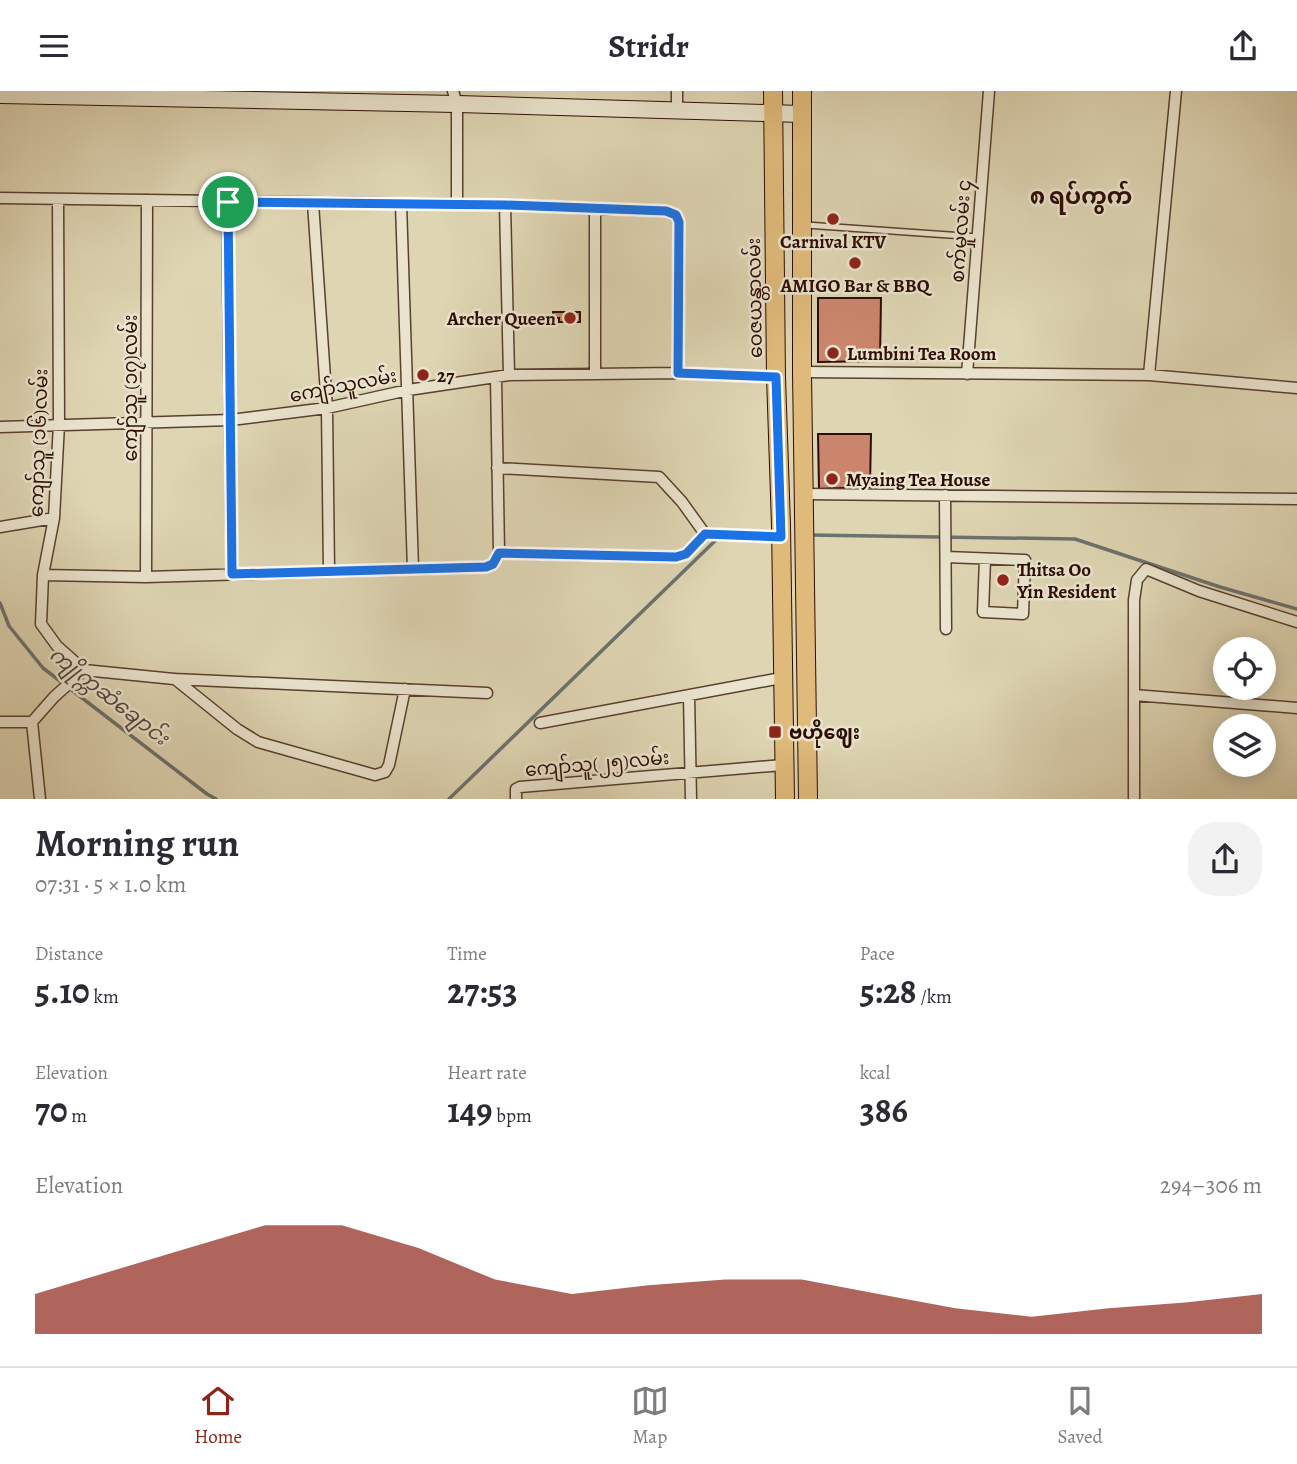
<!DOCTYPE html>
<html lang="en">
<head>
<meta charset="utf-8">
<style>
	body { margin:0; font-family:Alegreya,"Noto Sans Myanmar",serif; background:#f2f2f3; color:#2b2b33; height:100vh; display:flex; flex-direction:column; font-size:26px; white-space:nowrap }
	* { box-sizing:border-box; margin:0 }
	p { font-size:23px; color:#7c7c81 }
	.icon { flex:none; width:38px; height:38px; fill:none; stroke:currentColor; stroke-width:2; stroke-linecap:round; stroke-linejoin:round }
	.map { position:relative; height:708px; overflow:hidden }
	.drawer { display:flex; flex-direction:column; background:#fff; flex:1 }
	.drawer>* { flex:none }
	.controls { position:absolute; left:1213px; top:546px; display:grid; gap:14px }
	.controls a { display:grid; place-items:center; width:63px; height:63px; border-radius:50%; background:#fff; box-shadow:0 4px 18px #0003; font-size:35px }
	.pin { position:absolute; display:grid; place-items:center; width:60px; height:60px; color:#fff; margin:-30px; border:4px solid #fff; border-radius:50%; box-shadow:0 2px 7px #0007 }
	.round { display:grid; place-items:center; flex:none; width:74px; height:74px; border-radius:28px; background:#f2f2f3 }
	.summary { display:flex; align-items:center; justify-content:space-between; height:119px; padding:0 35px }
	h1 { font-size:38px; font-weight:600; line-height:52px }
	.metrics { display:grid; grid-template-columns:repeat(3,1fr); gap:10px; height:119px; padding:7px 35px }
	.metrics div { display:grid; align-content:center }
	.metrics b { font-size:35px; font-weight:600 }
	.metrics small { font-size:19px; font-weight:400 }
	.metrics p { font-size:19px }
	.chart { height:196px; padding:14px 35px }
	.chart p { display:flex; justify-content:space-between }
	.chart svg { width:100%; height:126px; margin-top:7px; fill:#8f2418; opacity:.7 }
	header { display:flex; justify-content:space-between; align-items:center; height:91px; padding:0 35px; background:#fff; font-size:32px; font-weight:600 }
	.tab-bar { display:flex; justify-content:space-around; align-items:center; height:98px; border-top:2px solid #e1e1e2; background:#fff; font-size:19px; color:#7c7c81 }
	.tab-bar a { display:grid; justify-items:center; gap:4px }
	.tab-bar .selected { color:#8f2418 }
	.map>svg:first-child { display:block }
</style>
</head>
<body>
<header><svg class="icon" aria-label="menu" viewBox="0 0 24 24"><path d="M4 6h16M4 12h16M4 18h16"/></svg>Stridr<svg class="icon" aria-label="share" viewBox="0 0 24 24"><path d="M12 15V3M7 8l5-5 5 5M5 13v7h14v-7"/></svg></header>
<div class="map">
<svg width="1297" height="708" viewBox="0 0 1297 708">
	<rect width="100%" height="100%" fill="#ded5b3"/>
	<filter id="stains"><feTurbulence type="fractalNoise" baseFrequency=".00286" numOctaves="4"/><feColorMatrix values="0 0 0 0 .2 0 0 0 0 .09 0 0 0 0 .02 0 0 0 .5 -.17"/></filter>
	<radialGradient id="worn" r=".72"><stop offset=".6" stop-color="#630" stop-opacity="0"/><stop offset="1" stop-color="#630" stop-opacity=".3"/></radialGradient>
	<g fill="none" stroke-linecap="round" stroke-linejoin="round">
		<path stroke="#6c726e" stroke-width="3.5" d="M810,444L1075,448L1220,496L1297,518
			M0,512L9,535L43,577L207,703L216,708
			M449,708L719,446"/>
	</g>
	<path fill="#ca856c" stroke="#2d0d03" stroke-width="2" d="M818,207H881L880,270L818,271Z
		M553,221H580V231H559V227H553Z
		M818,343H871L870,396L819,398Z"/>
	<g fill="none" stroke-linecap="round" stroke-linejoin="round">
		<g stroke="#593f2f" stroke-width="8">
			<path id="service" d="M806,134L978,146"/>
		</g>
		<g stroke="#593f2f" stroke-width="13">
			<path id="minor" d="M453,0L457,13V113
				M677,0V18
				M0,107L505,114L666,120L675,124L679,131L678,282
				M58,108L59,333L54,427L43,484L41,533L57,555L84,579
				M227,111L232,483
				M313,112L327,317L329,480
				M401,113L413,478
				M505,114L509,284
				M595,118V282
				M802,281L1149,284L1297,297
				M967,283L989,0
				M1149,284L1176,0
				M0,336L231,329L327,317L408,299L509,284L678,282L776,286
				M497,377L659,386L682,411L705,443L781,446
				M804,403L1297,408
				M945,404L946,538
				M0,436L54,427
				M499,462L675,466L686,463L705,443
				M946,466L1025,469L1023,523L983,521L985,468
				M43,484L146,486L486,476L493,473L499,462L496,286
				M146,486L147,109
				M175,588L237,638L258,651L375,684L385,681L389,674L405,598
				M689,604L691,708
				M1134,604L1297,617
				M0,631H32L54,606L84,579L174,588L487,602
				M32,631L40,708
				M540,632L781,587
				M516,708V698L520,696L783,674
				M1134,708V509L1137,489L1146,478L1199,500L1297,531"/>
		</g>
		<g stroke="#2d0d03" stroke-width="18">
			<path id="secondary" d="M0,4L457,13L801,23"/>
		</g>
		<g stroke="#2d0d03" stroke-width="20">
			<path id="primary" d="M773,0L776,286L781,434L785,708
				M802,0V281L808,708"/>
		</g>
		<use href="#service" stroke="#eae4ce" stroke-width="5"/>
		<use href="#minor" stroke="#eae4ce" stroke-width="10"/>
		<use href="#secondary" stroke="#eae4ce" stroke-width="16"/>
		<use href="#primary" stroke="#dfba7a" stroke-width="18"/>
	</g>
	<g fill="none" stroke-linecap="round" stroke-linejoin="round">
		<g stroke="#fff" stroke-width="14">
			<path id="route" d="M228,111L505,114L666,120L676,124L679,131L678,282L776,286L781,446L705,443L686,463L676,466L499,462L493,473L486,476L232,483Z"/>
		</g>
		<use href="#route" stroke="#1a73e8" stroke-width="9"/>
	</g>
	<g fill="#8f2418" stroke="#eae4ce" stroke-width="2.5">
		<circle cx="833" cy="128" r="7"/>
		<circle cx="855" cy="172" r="7"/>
		<circle cx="570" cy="227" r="7"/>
		<circle cx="833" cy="262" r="7"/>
		<circle cx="423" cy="284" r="7"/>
		<circle cx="832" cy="388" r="7"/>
		<circle cx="1003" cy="489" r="7"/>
		<rect x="768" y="634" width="14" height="14" rx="3.5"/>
	</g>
	<g text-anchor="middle" stroke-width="5" stroke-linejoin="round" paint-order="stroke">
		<g font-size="19" fill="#2d0d03" stroke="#eae4ce">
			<text transform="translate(960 140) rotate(-86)" y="7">စက်မှုလမ်း ၄</text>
			<text transform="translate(754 207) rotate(-91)" y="7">ဝေဇယန္တာလမ်း</text>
			<text transform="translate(343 294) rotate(-11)" y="7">ကျော်သူလမ်း</text>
			<text transform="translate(130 297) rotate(-90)" y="7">ကျော်သူ (၁၇)လမ်း</text>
			<text transform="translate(38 352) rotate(-88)" y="7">ကျော်သူ (၁၆)လမ်း</text>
			<text transform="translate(597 672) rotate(-5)" y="7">ကျော်သူ(၂၅)လမ်း</text>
		</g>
		<g font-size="19" font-weight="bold" fill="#2d0d03" stroke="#eae4ce" text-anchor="start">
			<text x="833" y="157" text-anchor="middle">Carnival KTV</text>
			<text x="855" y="201" text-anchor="middle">AMIGO Bar &amp; BBQ</text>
			<text x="556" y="234" text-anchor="end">Archer Queen</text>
			<text x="847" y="269">Lumbini Tea Room</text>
			<text x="437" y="291">27</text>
			<text x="846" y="395">Myaing Tea House</text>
			<text x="1017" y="485">Thitsa Oo<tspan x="1017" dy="22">Yin Resident</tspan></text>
			<text x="789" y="648">ဗဟိုဈေး</text>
		</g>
		<g font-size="21" font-style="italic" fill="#524842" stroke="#eae4ce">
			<text transform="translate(109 605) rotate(38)" y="7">ကျိုက္ကဆံချောင်း</text>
		</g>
		<g font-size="23" font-weight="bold" fill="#2d0d03" stroke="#eae4ce">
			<text x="1081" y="113">၈ ရပ်ကွက်</text>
		</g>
	</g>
	<rect width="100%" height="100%" filter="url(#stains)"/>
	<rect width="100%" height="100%" fill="url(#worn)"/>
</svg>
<div class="controls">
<a><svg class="icon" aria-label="locate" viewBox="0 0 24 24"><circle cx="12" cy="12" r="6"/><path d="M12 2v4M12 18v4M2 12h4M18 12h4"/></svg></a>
<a><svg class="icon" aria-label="layers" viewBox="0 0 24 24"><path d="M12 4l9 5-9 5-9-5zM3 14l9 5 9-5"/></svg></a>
</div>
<div class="pin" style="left:228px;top:111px;background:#1e9e55"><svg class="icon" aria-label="arrive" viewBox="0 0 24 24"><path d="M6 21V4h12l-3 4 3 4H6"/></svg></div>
</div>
<section class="drawer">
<div class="summary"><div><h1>Morning run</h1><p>07:31 · 5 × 1.0 km</p></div><a class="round"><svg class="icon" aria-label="share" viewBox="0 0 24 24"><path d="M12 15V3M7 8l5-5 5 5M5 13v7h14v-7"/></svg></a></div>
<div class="metrics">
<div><p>Distance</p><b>5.10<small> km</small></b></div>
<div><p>Time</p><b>27:53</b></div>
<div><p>Pace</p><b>5:28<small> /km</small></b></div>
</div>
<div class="metrics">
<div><p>Elevation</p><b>70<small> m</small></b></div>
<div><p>Heart rate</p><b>149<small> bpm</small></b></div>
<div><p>kcal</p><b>386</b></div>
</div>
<div class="chart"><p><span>Elevation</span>294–306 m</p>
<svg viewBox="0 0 160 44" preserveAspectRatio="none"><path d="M0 44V30L10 22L20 14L30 6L40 6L50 14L60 25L70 30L80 27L90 25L100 25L110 30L120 35L130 38L140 35L150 33L160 30V44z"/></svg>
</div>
</section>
<nav class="tab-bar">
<a class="selected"><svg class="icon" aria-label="home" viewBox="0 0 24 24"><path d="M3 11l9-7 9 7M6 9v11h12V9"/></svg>Home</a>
<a><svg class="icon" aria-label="map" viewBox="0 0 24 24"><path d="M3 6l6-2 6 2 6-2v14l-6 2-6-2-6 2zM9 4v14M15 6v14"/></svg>Map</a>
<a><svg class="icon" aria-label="saved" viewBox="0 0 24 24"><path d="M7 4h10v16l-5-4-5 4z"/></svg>Saved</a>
</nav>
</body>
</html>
